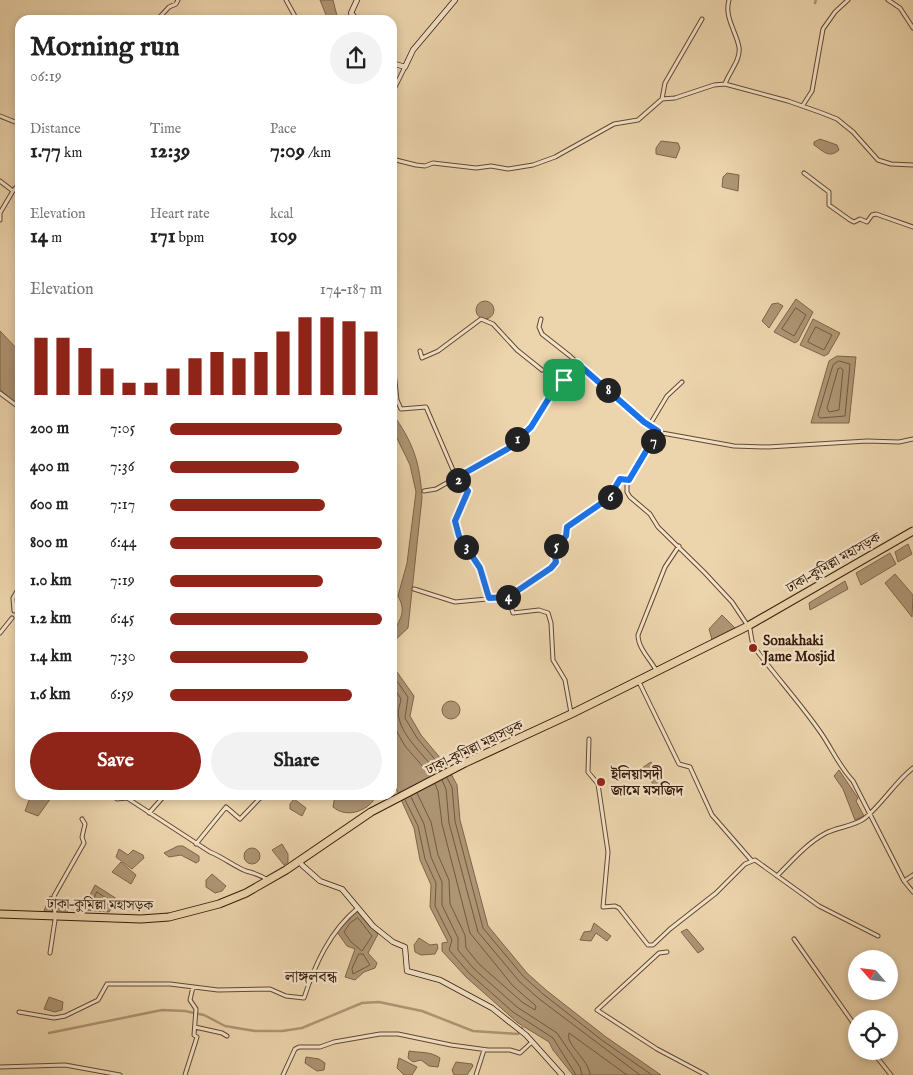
<!DOCTYPE html>
<html lang="en">
<head>
<meta charset="utf-8">
<style>
	body { margin:0; font-family:"IM FELL English","Noto Serif Bengali",serif; background:#f2f2f2; color:#222; height:100vh; display:flex; flex-direction:column; font-size:19px; white-space:nowrap }
	* { box-sizing:border-box; margin:0 }
	p { font-size:16px; color:#767676 }
	.icon { flex:none; width:28px; height:28px; fill:none; stroke:currentColor; stroke-width:2; stroke-linecap:round; stroke-linejoin:round }
	.map { position:relative; flex:1; overflow:hidden }
	.drawer { position:absolute; left:15px; top:15px; width:382px; height:785px; display:flex; flex-direction:column; background:#fff; border-radius:15px; box-shadow:0 2px 8px #0003 }
	.drawer>* { flex:none }
	.needle { width:32px; rotate:298deg }
	.controls { position:absolute; left:848px; top:950px; display:grid; gap:10px }
	.controls a { display:grid; place-items:center; width:50px; height:50px; border-radius:50%; background:#fff; box-shadow:0 2px 8px #0003; font-size:25px }
	.pin { position:absolute; display:grid; place-items:center; width:42px; height:42px; color:#fff; margin:-21px; border-radius:10px; box-shadow:0 2px 8px #0006 }
	.km { position:absolute; width:25px; height:25px; margin:-12px; border-radius:50%; background:#222; color:#fff; font-size:14px; line-height:25px; text-align:center }
	.round { display:grid; place-items:center; flex:none; width:52px; height:52px; border-radius:26px; background:#f2f2f2 }
	.head { display:flex; align-items:center; justify-content:space-between; height:85px; padding:0 15px }
	h1 { font-size:28px; font-weight:800; line-height:38px }
	.stats { display:grid; grid-template-columns:repeat(3,1fr); gap:8px; height:85px; padding:5px 15px }
	.stats div { display:grid; align-content:center }
	.stats b { font-size:21px; font-weight:800 }
	.stats small { font-size:14px; font-weight:400 }
	.stats p { font-size:14px }
	.chart { height:140px; padding:10px 15px }
	.chart p { display:flex; justify-content:space-between }
	.chart svg { width:100%; height:90px; margin-top:5px; stroke:#8f2418; stroke-width:6 }
	.action { display:flex; gap:10px; margin-top:auto; padding:10px 15px }
	.action a { flex:1; height:58px; border-radius:30px; background:#8f2418; color:#fff; font-size:20px; font-weight:800; line-height:58px; text-align:center }
	.action a+a { background:#f2f2f2; color:#222 }
	ul { padding:0 15px; list-style:none; font-size:16px }
	li { display:grid; grid-template-columns:80px 60px 1fr; align-items:center; height:38px }
	li i { height:12px; border-radius:6px; background:#8f2418 }
	.map>svg:first-child { display:block }
</style>
</head>
<body>
<div class="map">
<svg width="913" height="1075" viewBox="0 0 913 1075">
	<rect width="100%" height="100%" fill="#ecd4ac"/>
	<filter id="stains"><feTurbulence type="fractalNoise" baseFrequency=".004" numOctaves="4"/><feColorMatrix values="0 0 0 0 .2 0 0 0 0 .09 0 0 0 0 .02 0 0 0 .5 -.17"/></filter>
	<radialGradient id="worn" r=".72"><stop offset=".6" stop-color="#630" stop-opacity="0"/><stop offset="1" stop-color="#630" stop-opacity=".3"/></radialGradient>
	<path fill="#ae9574" stroke="#7e6449" d="M320,0H333L338,20H328Z
		M820,139L837,145L839,150C829,159 823,151 814,145V142Z
		M661,141L678,143L680,148L676,158L656,154V148Z
		M727,173L739,175L738,191L722,187L723,177Z
		M796,299L813,312L798,341L795,343L774,332Z
		M476 310a9 9 0 1 1 18 0a9 9 0 1 1-18 0Z
		M778,303L783,306L769,328L762,321L772,304Z
		M813,319L840,333L828,354L824,356L800,345Z
		M0,331L20,352V406L0,390Z
		M837,356L856,357L849,423H811L829,361Z
		M392,413C413,442 420,462 422,498L408,628L393,642C392,623 410,618 398,596L407,563L416,492L410,465L393,430Z
		M908,544L912,554L898,562L895,552Z
		M890,553L896,564L861,585L856,573Z
		M895,574L913,595L912,617L885,583Z
		M845,581L848,589L810,610L809,603Z
		M722,615L736,629L713,643L709,629Z
		M392,665L414,696L410,716L421,735L447,766L457,785L460,820L488,926L527,973L546,990L606,1037L661,1075H573L553,1050L549,1042L518,1023L466,977L442,951V943L448,942L430,907L431,885L420,860L414,828L393,782Z
		M442 710a9 9 0 1 1 18 0a9 9 0 1 1-18 0Z
		M651,762L665,781L655,787L642,768Z
		M839,770L858,798L856,801L864,816L855,820L843,789L834,776Z
		M31,795H48L51,798L38,816L25,811Z
		M335,795H377C369,811 347,819 333,807Z
		M294,799L306,808L302,816L290,809V804Z
		M282,844L288,854V862L284,865L272,850Z
		M178,846H183L199,856V861L196,863L181,855L169,857L164,853Z
		M244 856a8 8 0 1 1 16 0a8 8 0 1 1-16 0Z
		M119,849L128,855L133,850L143,855L144,858L132,869L116,857Z
		M121,862L136,875L131,884L112,872Z
		M212,874L226,886L222,891L215,893L206,887V880Z
		M95,885L117,899L109,912L86,910V903Z
		M50,896L69,906L67,913L44,911Z
		M357,911L378,934L368,953L377,963L375,968L364,972L355,980L345,977L355,949L347,946L337,932Z
		M594,923L611,936L607,941L596,933L591,941L580,940L584,932L591,931Z
		M687,929L704,949L698,953L681,932Z
		M419,938L430,945L437,944L438,948L435,954L421,955L415,952L414,945Z
		M49,997L63,1002L62,1010L55,1012L44,1009Z
		M409,1051C420,1053 430,1051 440,1058L438,1067L429,1066L421,1060L413,1062L408,1058Z
		M306,1057L319,1059L325,1063L324,1070L317,1071L305,1063Z
		M399,1058L417,1067L412,1075H404L397,1068Z
		M456,1062L472,1064L473,1066L467,1075H454L452,1070Z"/>
	<g fill="none" stroke-linecap="round" stroke-linejoin="round">
		<path stroke="#72583e" stroke-width="1" d="M796,308L806,315L794,336L782,329Z
			M816,327L832,335L824,350L808,342Z
			M839,361L850,364L845,416L820,418L818,415L833,365Z
			M841,368L843,370L839,410L829,412L827,408L838,369Z
			M392,674L408,697L405,718L417,738L443,769
			M392,685L401,699C400,705 397,712 399,718C402,736 426,758 437,772
			M392,723L405,746L431,776
			M447,778L452,787L455,821L483,928L523,976L543,994L603,1041L652,1075
			M442,780L446,789L449,823L478,932L519,981L538,998L640,1075
			M417,793L431,822L438,855L449,880L450,904L465,935L466,948L479,964L522,1002L535,1010L536,1006L513,986L470,933L442,824L438,791L435,784
			M411,797L424,824L431,857L442,882V905L458,938V950L474,969L517,1007L557,1033L580,1067L582,1075
			M405,800L418,826L425,859L436,883L435,906L452,940L449,950L469,973L513,1012L553,1038L576,1075
			M97,892L109,900L107,906L92,904Z
			M358,918L372,936L362,951L351,942L344,932L350,923Z
			M359,954H363L370,965L353,974L352,969Z
			M590,1075C589,1059 565,1045 569,1033L627,1075"/>
		<path stroke="#ae9574" stroke-width="2.5" d="M815,3L816,0
			M49,1033L162,1010L185,1011L204,1015L225,1026L255,1031H282L302,1028L362,1003L379,1002L422,1011L473,1031L518,1034L525,1023"/>
		<g stroke="#634831" stroke-width="5">
			<path id="street" d="M286,0L297,20
				M888,0L900,8L913,28
				M157,20L169,7L176,4L178,0
				M725,84C729,72 741,60 739,47C736,31 724,17 729,0
				M392,93L405,67
				M662,99L665,83L702,19
				M803,105L812,91L823,29L835,12L848,0
				M0,116L20,124
				M392,159L416,165L425,166L433,163L476,168L491,166L508,169L533,165L555,157L614,124L638,120L662,99L675,98L714,85L725,84L788,101L822,113L837,119L853,132L878,160L891,164L913,165
				M804,173L829,192V205L850,220L854,222L860,219L867,222L872,215L876,214L913,227
				M0,181L13,191L20,183
				M0,213L13,191
				M0,213V220
				M541,319L539,327L542,334L570,356L644,422L662,433L734,446L768,447L867,441L899,442L913,439
				M420,351L422,358L438,351L481,319L493,324L517,350L542,370
				M392,354L397,400L401,409L426,407L456,477L468,491L455,521L459,536L480,568L489,598
				M0,393L20,408
				M649,426L667,396L682,382
				M627,480V492L630,497L650,514L658,527L704,572L732,602L748,626
				M424,491L436,489L509,448L531,427L557,385L570,375L577,363
				M414,589L455,602L508,597L555,564L554,550L566,536L567,527L609,499L620,479L629,480L658,431
				M508,597L513,613L539,610L548,613L551,623L553,660L565,680L571,713
				M14,611L13,598L20,586
				M750,629L752,641L757,651C778,679 801,704 821,733C832,749 839,766 853,781L904,881L913,892
				M0,633L12,618
				M656,670C650,659 638,648 638,635L665,567L679,546
				M640,684L679,764L690,767L712,815L752,861
				M589,739L588,772L598,784L608,852L603,907L615,906L619,908L648,945H653L670,929L716,893L745,864L755,860L819,906L878,936
				M111,795L117,799L127,798L210,852C223,857 235,867 246,871C255,873 260,875 268,880
				M384,796V795
				M149,813L165,795
				M196,844L226,807L240,819L263,795
				M777,876C792,861 807,843 826,833C838,827 855,826 865,818C883,803 895,782 913,768
				M904,881L913,875
				M55,915L54,896L84,843L82,837L85,824L82,819
				M794,939L856,1027
				M667,952L659,953L597,1010L657,1049L706,1075
				M50,953L55,920
				M19,1012L54,1018L65,1016L98,1000L107,984H170L218,990L270,989L286,996L304,998C315,964 330,931 358,908
				M195,1027L222,1033L227,1036
				M872,1051L891,1075
				M0,1067L65,1065L120,1075
				M185,1075L197,1037L194,1035L196,1009L190,1000L193,987
				M283,1075L295,1049L299,1047H320L334,1042L380,1034H398L451,1045L488,1050H510L520,1053L532,1042
				M476,1075L484,1050"/>
		</g>
		<g stroke="#351a08" stroke-width="6">
			<path id="secondary" d="M357,0L351,13L357,20
				M392,63L405,67L413,50L455,0
				M302,865L320,881L342,889L373,926L393,942L405,947L407,971L440,980L492,1008L526,1035L562,1075"/>
		</g>
		<g stroke="#351a08" stroke-width="9">
			<path id="highway" d="M0,914L141,919L169,917L219,904L246,893L286,870L371,812L465,763L571,714L748,626L913,531"/>
		</g>
		<use href="#street" stroke="#f3e3c9" stroke-width="3"/>
		<use href="#secondary" stroke="#f3e3c9" stroke-width="4.5"/>
		<use href="#highway" stroke="#ecd4ac" stroke-width="7"/>
	</g>
	<g fill="none" stroke-linecap="round" stroke-linejoin="round">
		<g stroke="#fff" stroke-width="10">
			<path id="route" d="M577,363L644,422L658,431L629,480L620,479L609,498L567,527L566,536L554,550L556,562L551,568L508,597L489,598L480,568L459,536L455,521L468,491L456,478L509,448L531,427L557,385L570,375Z"/>
		</g>
		<use href="#route" stroke="#1a73e8" stroke-width="6"/>
	</g>
	<g fill="#8f2418" stroke="#f3e3c9" stroke-width="2">
		<circle cx="753" cy="648" r="5"/>
		<circle cx="601" cy="782" r="5"/>
	</g>
	<g text-anchor="middle" stroke-width="4.5" stroke-linejoin="round" paint-order="stroke">
		<g font-size="14" fill="#351a08" stroke="#f3e3c9">
			<text transform="translate(833 562) rotate(-30)" y="5">ঢাকা–কুমিল্লা মহাসড়ক</text>
			<text transform="translate(474 747) rotate(-26)" y="5">ঢাকা–কুমিল্লা মহাসড়ক</text>
			<text transform="translate(100 904) rotate(1)" y="5">ঢাকা–কুমিল্লা মহাসড়ক</text>
		</g>
		<g font-size="14" font-weight="bold" fill="#351a08" stroke="#f3e3c9" text-anchor="start">
			<text x="763" y="645">Sonakhaki<tspan x="763" dy="16">Jame Mosjid</tspan></text>
			<text x="611" y="779">ইলিয়াসদী<tspan x="611" dy="16">জামে মসজিদ</tspan></text>
		</g>
		<g font-size="16" fill="#351a08" stroke="#f3e3c9">
			<text x="311" y="982">লাঙ্গলবন্ধ</text>
		</g>
	</g>
	<rect width="100%" height="100%" filter="url(#stains)"/>
	<rect width="100%" height="100%" fill="url(#worn)"/>
</svg>
<div class="controls">
<a><svg class="needle" viewBox="-14 -14 28 28"><path d="M0-13l5 13h-10z" fill="#e53935"/><path d="M0 13l5-13h-10z" fill="#767676"/></svg></a>
<a><svg class="icon" aria-label="locate" viewBox="0 0 24 24"><circle cx="12" cy="12" r="6"/><path d="M12 2v4M12 18v4M2 12h4M18 12h4"/></svg></a>
</div>
<div class="pin" style="left:564px;top:380px;background:#1e9e55"><svg class="icon" aria-label="arrive" viewBox="0 0 24 24"><path d="M6 21V4h12l-3 4 3 4H6"/></svg></div>
<b class="km" style="left:517px;top:439px">1</b>
<b class="km" style="left:458px;top:480px">2</b>
<b class="km" style="left:466px;top:547px">3</b>
<b class="km" style="left:508px;top:597px">4</b>
<b class="km" style="left:556px;top:546px">5</b>
<b class="km" style="left:610px;top:497px">6</b>
<b class="km" style="left:653px;top:441px">7</b>
<b class="km" style="left:608px;top:390px">8</b>
<section class="drawer">
<div class="head"><div><h1>Morning run</h1><p>06:19</p></div><a class="round"><svg class="icon" aria-label="share" viewBox="0 0 24 24"><path d="M12 15V3M7 8l5-5 5 5M5 13v7h14v-7"/></svg></a></div>
<div class="stats">
<div><p>Distance</p><b>1.77<small> km</small></b></div>
<div><p>Time</p><b>12:39</b></div>
<div><p>Pace</p><b>7:09<small> /km</small></b></div>
</div>
<div class="stats">
<div><p>Elevation</p><b>14<small> m</small></b></div>
<div><p>Heart rate</p><b>171<small> bpm</small></b></div>
<div><p>kcal</p><b>109</b></div>
</div>
<div class="chart"><p><span>Elevation</span>174–187 m</p>
<svg viewBox="0 0 160 44" preserveAspectRatio="none"><path d="M5 44V16M15 44V16M25 44V21M35 44V31M45 44V38M55 44V38M65 44V31M75 44V26M85 44V23M95 44V26M105 44V23M115 44V13M125 44V6M135 44V6M145 44V8M155 44V13"/></svg>
</div>
<ul>
<li><b>200 m</b>7:05<i style="width:81%"></i></li>
<li><b>400 m</b>7:36<i style="width:61%"></i></li>
<li><b>600 m</b>7:17<i style="width:73%"></i></li>
<li><b>800 m</b>6:44<i style="width:100%"></i></li>
<li><b>1.0 km</b>7:19<i style="width:72%"></i></li>
<li><b>1.2 km</b>6:45<i style="width:100%"></i></li>
<li><b>1.4 km</b>7:30<i style="width:65%"></i></li>
<li><b>1.6 km</b>6:59<i style="width:86%"></i></li>
</ul>
<div class="action"><a>Save</a><a>Share</a></div>
</section>
</div>
</body>
</html>
